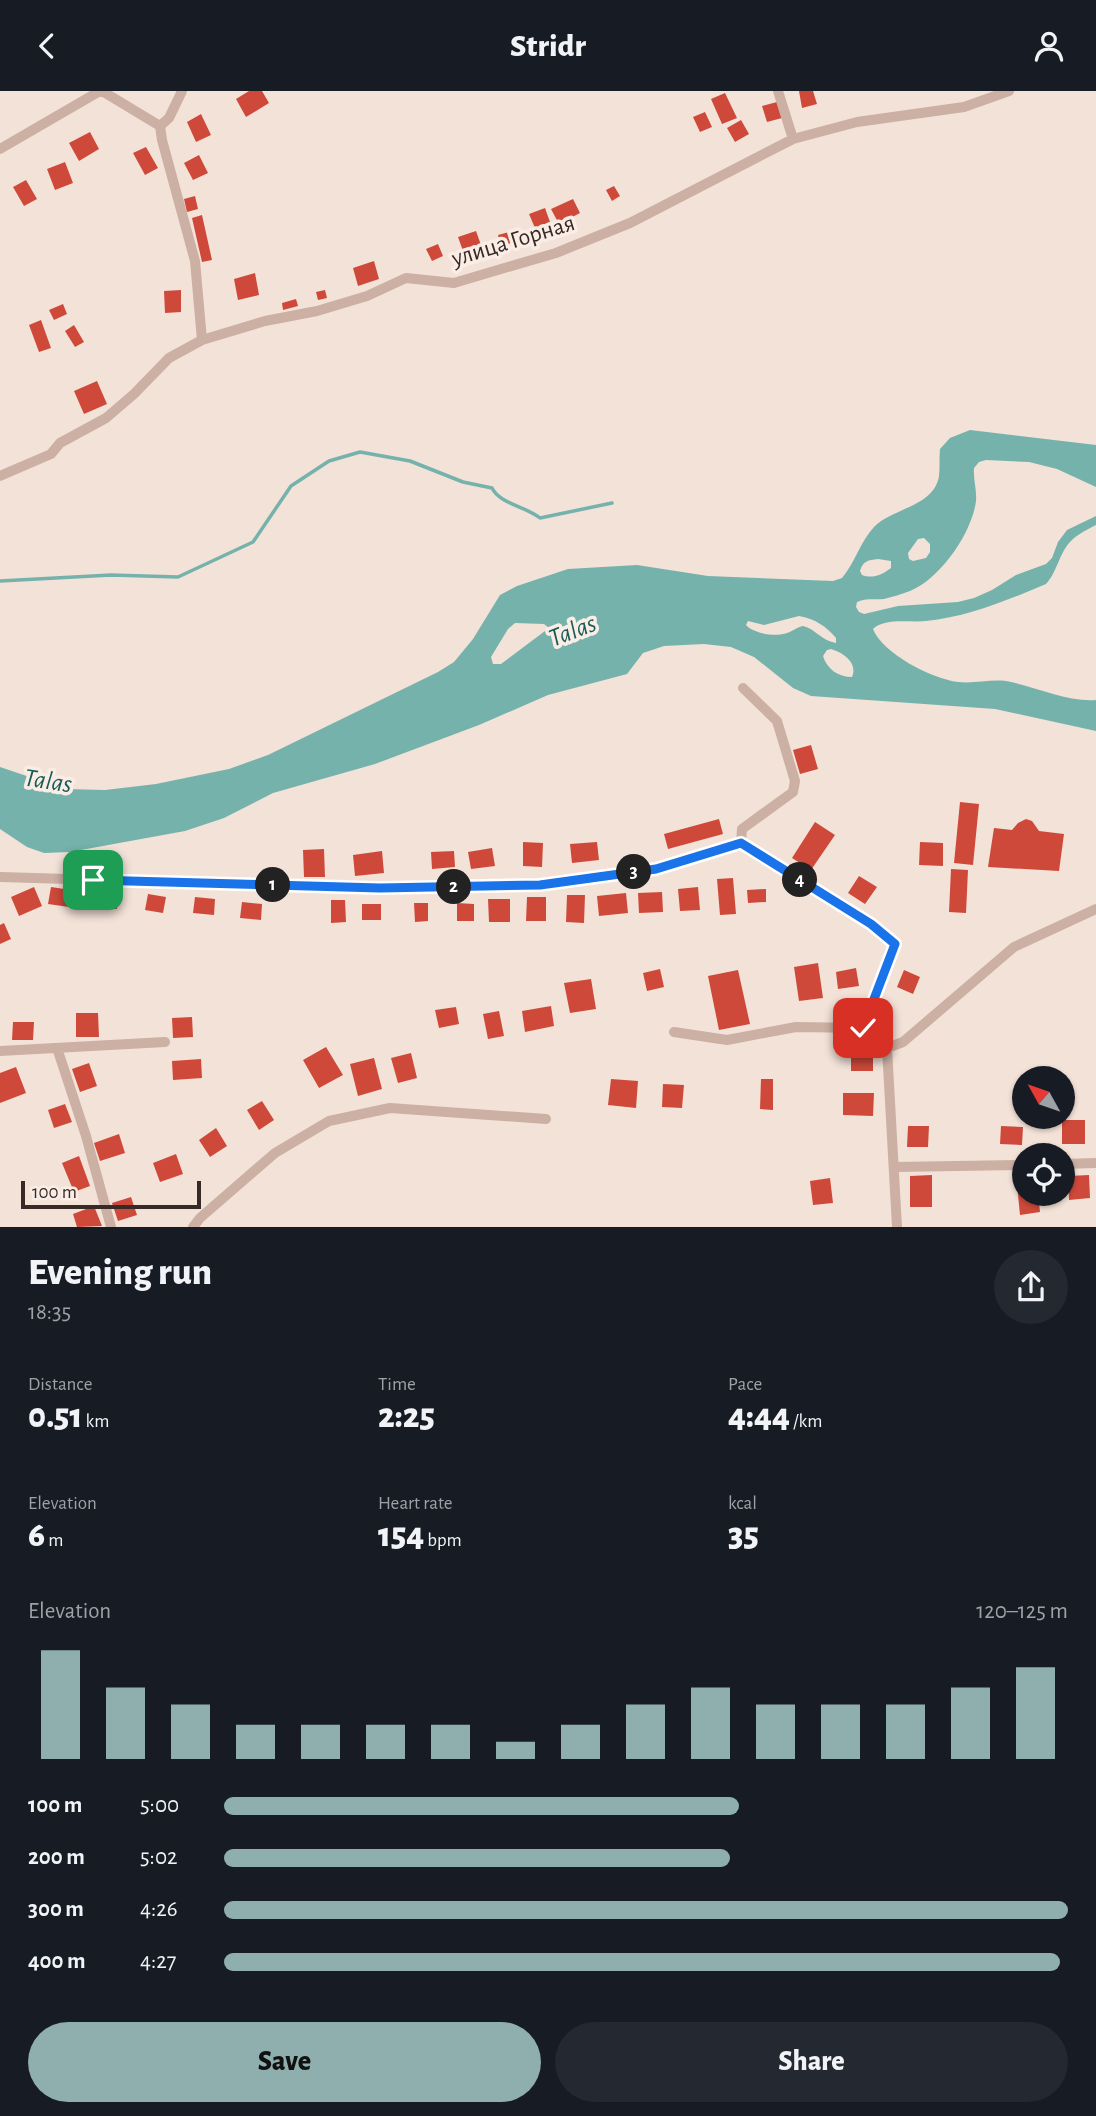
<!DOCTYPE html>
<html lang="en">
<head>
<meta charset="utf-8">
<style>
	body { margin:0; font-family:"Alegreya Sans",sans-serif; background:#242831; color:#f1f3f6; height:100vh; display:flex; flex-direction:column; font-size:26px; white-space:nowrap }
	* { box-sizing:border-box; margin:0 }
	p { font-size:23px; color:#9ea1a6 }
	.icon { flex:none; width:38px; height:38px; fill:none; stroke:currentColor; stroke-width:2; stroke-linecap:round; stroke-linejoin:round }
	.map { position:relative; height:1136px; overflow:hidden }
	.panel { display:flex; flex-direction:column; background:#171b24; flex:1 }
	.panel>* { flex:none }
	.needle { width:46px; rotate:310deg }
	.tools { position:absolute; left:1012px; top:975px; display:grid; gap:14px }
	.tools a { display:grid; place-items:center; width:63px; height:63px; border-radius:50%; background:#171b24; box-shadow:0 2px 5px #0004; font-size:35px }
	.scale { position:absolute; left:21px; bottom:18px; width:180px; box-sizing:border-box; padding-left:7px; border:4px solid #362926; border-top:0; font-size:19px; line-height:24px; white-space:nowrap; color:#362926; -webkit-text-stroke:5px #faede5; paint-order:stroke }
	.pin { position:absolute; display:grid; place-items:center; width:60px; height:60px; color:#fff; margin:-30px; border-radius:14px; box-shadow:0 4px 10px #0006 }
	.km { position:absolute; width:35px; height:35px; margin:-18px; border-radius:50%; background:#222; color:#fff; font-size:19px; line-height:35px; text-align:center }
	.round { display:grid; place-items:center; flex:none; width:74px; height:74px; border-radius:37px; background:#242831 }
	.summary { display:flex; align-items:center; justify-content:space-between; height:119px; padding:0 28px }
	h1 { font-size:38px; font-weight:800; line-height:52px }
	.metrics { display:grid; grid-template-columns:repeat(3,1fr); gap:10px; height:119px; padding:7px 28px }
	.metrics div { display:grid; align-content:center }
	.metrics b { font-size:35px; font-weight:800 }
	.metrics small { font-size:19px; font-weight:400 }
	.metrics p { font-size:19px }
	.chart { height:196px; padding:14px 28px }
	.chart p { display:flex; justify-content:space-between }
	.chart svg { width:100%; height:126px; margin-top:7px; stroke:#8fafae; stroke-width:6 }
	.button { display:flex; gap:14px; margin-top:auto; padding:14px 28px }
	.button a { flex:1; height:80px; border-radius:42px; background:#8fafae; color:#111; font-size:28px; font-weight:800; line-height:80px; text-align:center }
	.button a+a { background:#242831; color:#f1f3f6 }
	ul { padding:0 28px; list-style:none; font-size:23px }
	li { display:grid; grid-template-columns:112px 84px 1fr; align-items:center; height:52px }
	li i { height:18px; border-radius:9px; background:#8fafae }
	header { display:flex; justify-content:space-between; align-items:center; height:91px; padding:0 28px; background:#171b24; font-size:32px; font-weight:800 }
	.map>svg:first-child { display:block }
</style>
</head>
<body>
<header><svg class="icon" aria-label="back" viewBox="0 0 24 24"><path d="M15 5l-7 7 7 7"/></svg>Stridr<svg class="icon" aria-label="person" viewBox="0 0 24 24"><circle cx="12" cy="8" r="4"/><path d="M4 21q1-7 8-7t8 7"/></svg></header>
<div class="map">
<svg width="1096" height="1136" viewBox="0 0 1096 1136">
	<rect width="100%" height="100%" fill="#f3e2d8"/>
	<path fill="#75b2ac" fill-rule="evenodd" d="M970,339L1096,354V396L1057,378L1029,371L986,369L979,371L974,377C973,388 977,399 976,410C972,442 940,488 910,500C902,503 892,506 884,508C875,509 865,507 857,511L856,516L859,521L864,523L898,515L958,511L974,507L992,499L1016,484L1046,473L1052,467L1058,451L1067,439L1096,425V434C1088,438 1078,443 1072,449C1059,461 1058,480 1046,493C1008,509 968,526 926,530C911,532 885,526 873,538C882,562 932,588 958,591C976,593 994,587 1011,591C1039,597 1068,611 1096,609V640L995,618L811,605L793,597L754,566L731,556L704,553L664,555L643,562L627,583L548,604L479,634L375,673L273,702L224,727L185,740L70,761L44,762L27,756L0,738V676L65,698L105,699L156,693L229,678L268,664L438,581L454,571L473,548L500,504L517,495L568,478L637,474L708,485L833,490L842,487C855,472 860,451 874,436C892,417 934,416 939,385C940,376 939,367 940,358L950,347ZM924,447L930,453V461L926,467L913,470L909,468L908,462L918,448ZM878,468L891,470V477C882,484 872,488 862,484L860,480C863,470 868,469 878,468ZM799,525C815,528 826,535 836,547V552C820,549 816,538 803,535C797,536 793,540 787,542C776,546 754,543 746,534L748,530L764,534ZM515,532L544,533L549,537L501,573H493L491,566L508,538ZM831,558C844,562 858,572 852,586C838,586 827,578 823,565L827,559Z"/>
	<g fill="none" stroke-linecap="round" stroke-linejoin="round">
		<path stroke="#75b2ac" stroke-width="3.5" d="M0,490L111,484L178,486L253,451L291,395L329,370L360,361L410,370L463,391L492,397C500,413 525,415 540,427L612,412"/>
	</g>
	<path fill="#cf493a" d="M249,0H262L269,12L246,26L236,8Z
		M799,0H813L817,13L802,17Z
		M725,2L737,27L722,33L711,8Z
		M777,11L782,27L767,31L762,15Z
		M705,21L712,36L700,41L693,26Z
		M201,23L211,44L196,51L187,31Z
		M741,29L749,43L735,51L727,37Z
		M90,41L99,58L79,70L69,52Z
		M146,56L158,77L145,84L133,62Z
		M199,64L208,82L193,89L184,72Z
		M65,71L73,92L55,99L47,78Z
		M26,89L37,108L24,115L13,96Z
		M614,95L620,105L612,110L606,99Z
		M195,105L198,118L187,121L184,108Z
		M573,108L580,122L559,133L551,118Z
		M545,117L550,131L535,137L529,123Z
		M202,124L212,169L202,171L192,127Z
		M476,140L481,154L463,160L458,146Z
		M509,141L511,152L501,155L498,144Z
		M438,153L443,165L432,170L426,158Z
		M374,170L379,188L358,195L353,177Z
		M255,182L259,204L238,209L234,188Z
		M181,199V221L165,222L164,200Z
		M325,199L327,207L318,209L316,201Z
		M296,208L298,215L283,219L282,212Z
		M63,213L67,223L54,229L49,219Z
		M41,229L51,257L39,261L29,234Z
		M74,234L84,251L75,256L65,240Z
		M97,290L107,313L84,323L74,300Z
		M811,654L818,678L800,683L793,659Z
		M960,711L979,713L973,774L954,772Z
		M719,728L723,743L668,758L664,743Z
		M1026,728L1032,730L1039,740L1064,743L1059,780L988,776L994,737L1012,739L1018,732Z
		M815,731L835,744L811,779L792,767Z
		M523,751L543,752L542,776L523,775Z
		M597,751L599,769L572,772L570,753Z
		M920,751L943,752V775L919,774Z
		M492,757L495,775L471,778L468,761Z
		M324,758L325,786H304L303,759Z
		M382,760L384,782L355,785L353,764Z
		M454,760L455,776L432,778L431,761Z
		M951,778L968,779L966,822L949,821Z
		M859,785L877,796L865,813L848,802Z
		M733,787L736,823L720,824L717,788Z
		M34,796L42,815L19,825L11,806Z
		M51,796L71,799L69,816L48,813Z
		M698,796L700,819L680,820L678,798Z
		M766,798V811L748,812L747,799Z
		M100,799L118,800L117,818L99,817Z
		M662,801L663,821L639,822L638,802Z
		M626,802L628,822L599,825L597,805Z
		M148,803L166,806L163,822L145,819Z
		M567,804H585L584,832L566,831Z
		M195,806L215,808L214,824L193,822Z
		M527,806H546V830H526Z
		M488,808H510V831H489Z
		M331,809H345L346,831L331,832Z
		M242,811L262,813L261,829L240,827Z
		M414,812H428V830L415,831Z
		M457,812L474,813V830H457Z
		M362,813H381V829H362Z
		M4,832L11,848L0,853V834Z
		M818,872L823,907L799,910L794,876Z
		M856,877L859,895L838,898L836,881Z
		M660,878L664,896L647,900L643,882Z
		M738,879L750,933L719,939L708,885Z
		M904,879L920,886L913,903L897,896Z
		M591,888L596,918L570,922L564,892Z
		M551,915L554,935L525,941L522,920Z
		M456,916L459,933L439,937L435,919Z
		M499,920L504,945L488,948L483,923Z
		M76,922H98L99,946H76Z
		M192,926L193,946L173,947L172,927Z
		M13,931H34L33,949H12Z
		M326,956L343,984L319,997L303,969Z
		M851,958H873V980H851Z
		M411,962L417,987L398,992L391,967Z
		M374,967L382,998L358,1005L350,973Z
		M201,968L202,987L173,989L172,970Z
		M89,972L97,995L80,1001L72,978Z
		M16,976L26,1002L0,1012V982Z
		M611,988L638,990L636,1017L608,1014Z
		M761,988H773V1019L760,1018Z
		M663,993L684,994L682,1017L662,1016Z
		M843,1002H874L873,1025L843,1024Z
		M262,1010L274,1029L259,1039L247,1019Z
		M65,1013L72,1031L54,1037L48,1019Z
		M1062,1029H1085V1053H1062Z
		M908,1035H929L928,1056H907Z
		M1001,1035L1023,1036L1022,1054L1000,1053Z
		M216,1037L227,1055L210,1066L199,1049Z
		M119,1043L125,1062L100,1070L94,1052Z
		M176,1063L183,1083L160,1091L153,1072Z
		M79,1065L90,1095L74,1101L62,1072Z
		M932,1084V1116H910V1085Z
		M1089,1084L1090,1107L1069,1109L1068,1085Z
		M830,1087L833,1112L813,1114L810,1090Z
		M1017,1094H1024V1102H1038L1040,1121L1020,1124Z
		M131,1106L137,1124L118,1130L112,1112Z
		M94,1115L102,1135L77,1136L73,1123Z"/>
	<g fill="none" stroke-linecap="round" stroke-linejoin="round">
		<path stroke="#ccb0a3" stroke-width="10" d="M102,0L160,35
			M182,0L169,27L160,35L162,49L195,170L202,249
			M778,0L793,48
			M0,58L100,0
			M0,385L51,363L60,352L106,327L134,303L169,267L202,249L265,230L317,220L367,205L406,187L454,192L501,178L556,162L630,132L793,48L857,31L964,16L1009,0
			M741,752L742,738L793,701L795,690L777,630L743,597
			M0,786L380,797L540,795L656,778L741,752L871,833L895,853L863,937L887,957L897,1136
			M674,941L727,949L796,936L863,937
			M57,957L86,1045L111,1136
			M887,957L903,951L1014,856L1096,818
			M0,960L165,951
			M1062,1073L1096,1072
			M895,1076L1024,1074
			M193,1136L200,1127L275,1062L329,1030L390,1017L546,1028"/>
	</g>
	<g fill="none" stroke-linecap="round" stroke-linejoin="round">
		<g stroke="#fff" stroke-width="14">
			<path id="route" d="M93,789L380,797L540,794L656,778L741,752L871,833L895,853L863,937"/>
		</g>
		<use href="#route" stroke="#1a73e8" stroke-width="9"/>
	</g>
	<g text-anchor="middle" stroke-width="7" stroke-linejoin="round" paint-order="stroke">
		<g font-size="24" fill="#362926" stroke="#faede5">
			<text transform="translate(513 149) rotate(-17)" y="8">улица Горная</text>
		</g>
		<g font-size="26" font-style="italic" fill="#185b56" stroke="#faede5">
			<text transform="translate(572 539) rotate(-21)" y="9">Talas</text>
			<text transform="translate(48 689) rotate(9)" y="9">Talas</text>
		</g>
	</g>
</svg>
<div class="tools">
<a><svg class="needle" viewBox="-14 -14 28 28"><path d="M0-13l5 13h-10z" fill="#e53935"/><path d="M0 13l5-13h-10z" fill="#9ea1a6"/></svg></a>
<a><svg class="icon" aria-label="locate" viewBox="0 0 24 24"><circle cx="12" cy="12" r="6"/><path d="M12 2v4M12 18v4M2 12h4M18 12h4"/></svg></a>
</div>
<div class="scale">100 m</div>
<div class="pin" style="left:93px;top:789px;background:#1e9e55"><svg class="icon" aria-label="arrive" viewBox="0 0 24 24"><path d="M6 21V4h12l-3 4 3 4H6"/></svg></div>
<div class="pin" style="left:863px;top:937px;background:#d93025"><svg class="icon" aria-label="check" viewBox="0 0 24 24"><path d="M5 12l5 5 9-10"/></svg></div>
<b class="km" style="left:273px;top:794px">1</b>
<b class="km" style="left:454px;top:796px">2</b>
<b class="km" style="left:634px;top:781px">3</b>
<b class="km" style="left:800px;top:789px">4</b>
</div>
<section class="panel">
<div class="summary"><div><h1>Evening run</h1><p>18:35</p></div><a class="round"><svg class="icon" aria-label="share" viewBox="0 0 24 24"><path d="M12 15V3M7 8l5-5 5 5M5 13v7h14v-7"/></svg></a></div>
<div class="metrics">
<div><p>Distance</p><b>0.51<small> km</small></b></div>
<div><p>Time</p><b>2:25</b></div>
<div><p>Pace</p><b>4:44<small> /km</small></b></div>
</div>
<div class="metrics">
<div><p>Elevation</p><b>6<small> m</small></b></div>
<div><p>Heart rate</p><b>154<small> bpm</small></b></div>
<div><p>kcal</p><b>35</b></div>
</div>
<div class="chart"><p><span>Elevation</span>120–125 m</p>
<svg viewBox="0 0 160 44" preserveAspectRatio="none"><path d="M5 44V6M15 44V19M25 44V25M35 44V32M45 44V32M55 44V32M65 44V32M75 44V38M85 44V32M95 44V25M105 44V19M115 44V25M125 44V25M135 44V25M145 44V19M155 44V12"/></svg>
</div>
<ul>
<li><b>100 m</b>5:00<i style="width:61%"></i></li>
<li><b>200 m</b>5:02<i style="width:60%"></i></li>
<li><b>300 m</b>4:26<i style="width:100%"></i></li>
<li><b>400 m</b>4:27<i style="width:99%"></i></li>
</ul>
<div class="button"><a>Save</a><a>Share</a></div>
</section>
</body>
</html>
